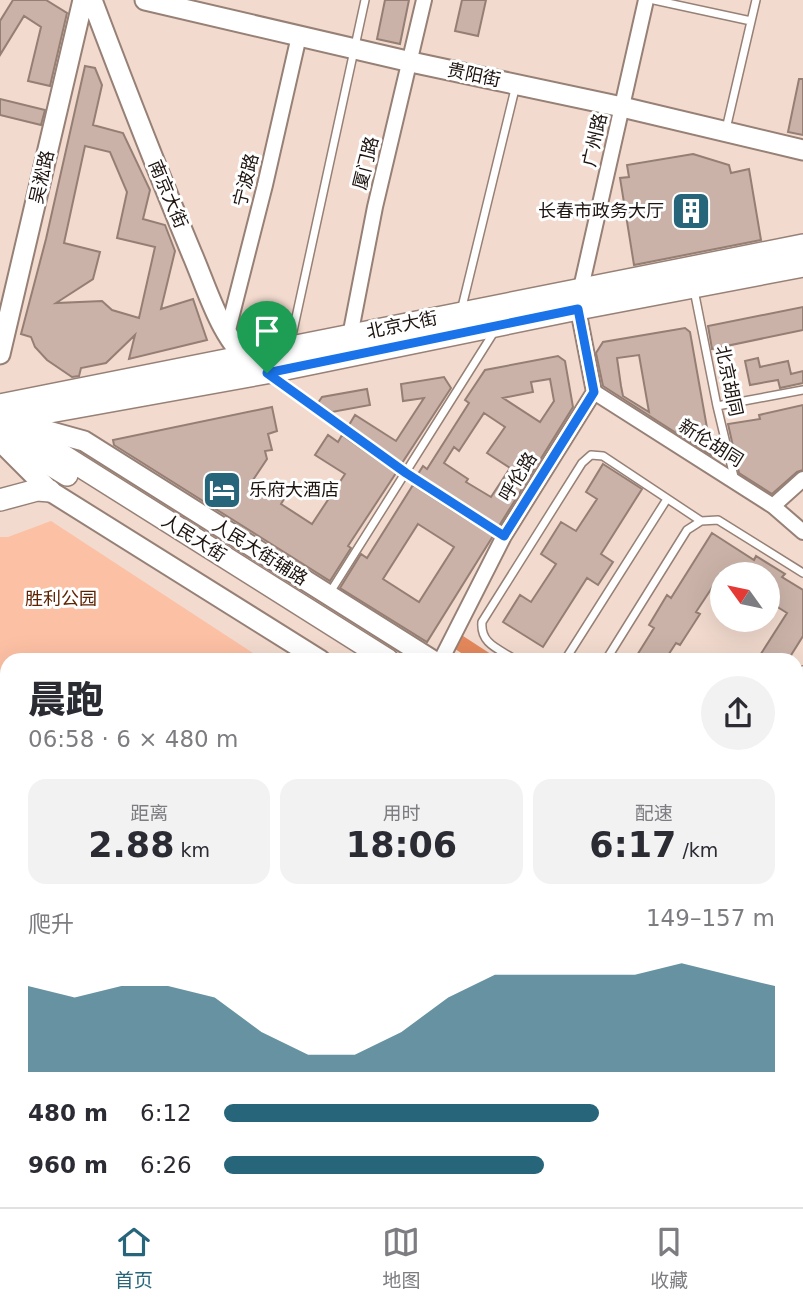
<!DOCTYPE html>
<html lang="zh">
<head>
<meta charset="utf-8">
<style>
	body { margin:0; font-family:"DejaVu Sans","Noto Sans SC",sans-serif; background:#f2f2f3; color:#2b2b33; height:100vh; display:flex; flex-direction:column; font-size:26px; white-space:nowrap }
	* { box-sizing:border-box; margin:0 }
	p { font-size:23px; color:#7c7c81 }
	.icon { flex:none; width:38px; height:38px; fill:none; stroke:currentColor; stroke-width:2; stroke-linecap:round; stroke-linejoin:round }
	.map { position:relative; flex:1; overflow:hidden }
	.details { position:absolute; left:0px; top:653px; width:803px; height:555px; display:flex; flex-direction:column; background:#fff; border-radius:21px 21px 0 0; box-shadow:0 7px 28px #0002 }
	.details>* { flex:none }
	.needle { width:46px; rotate:303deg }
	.tools { position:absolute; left:710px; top:562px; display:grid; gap:14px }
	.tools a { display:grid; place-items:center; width:70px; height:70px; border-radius:50%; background:#fff; box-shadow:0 7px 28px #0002; font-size:35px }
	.pin { position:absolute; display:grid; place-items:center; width:60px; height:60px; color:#fff; margin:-72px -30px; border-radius:50% 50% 50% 0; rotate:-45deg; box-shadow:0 0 7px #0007 }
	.pin .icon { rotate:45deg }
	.round { display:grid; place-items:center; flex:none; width:74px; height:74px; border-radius:37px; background:#f2f2f3 }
	.summary { display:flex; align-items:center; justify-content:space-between; height:119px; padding:0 28px }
	h1 { font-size:38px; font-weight:800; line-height:52px }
	.figures { display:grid; grid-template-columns:repeat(3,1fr); gap:10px; height:119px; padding:7px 28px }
	.figures div { display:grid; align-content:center; border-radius:18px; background:#f2f2f3; text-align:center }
	.figures b { font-size:35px; font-weight:800 }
	.figures small { font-size:19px; font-weight:400 }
	.figures p { font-size:19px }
	.chart { height:196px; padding:14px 28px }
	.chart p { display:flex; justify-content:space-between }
	.chart svg { width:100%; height:126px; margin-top:7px; fill:#27657b; opacity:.7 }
	ul { padding:0 28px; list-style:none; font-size:23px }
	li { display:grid; grid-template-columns:112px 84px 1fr; align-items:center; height:52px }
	li i { height:18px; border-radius:9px; background:#27657b }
	.tab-bar { display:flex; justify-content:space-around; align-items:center; height:98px; border-top:2px solid #e1e1e2; background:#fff; font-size:19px; color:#7c7c81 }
	.tab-bar a { display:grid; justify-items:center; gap:4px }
	.tab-bar .selected { color:#27657b }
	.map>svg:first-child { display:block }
</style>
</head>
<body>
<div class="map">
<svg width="803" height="1207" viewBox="0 0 803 1207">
	<rect width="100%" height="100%" fill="#f2dace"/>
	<path fill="#fcc0a4" d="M51,521L256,655L252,660H7V1200L70,1201L66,1207H0V537H8Z
		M234,1201V1200L426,1201L425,1207H233Z"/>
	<path fill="#e5885c" d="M460,634L500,660H472L452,647Z
		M803,738V816L796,819V748Z
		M443,1201V1200L575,1201L570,1207H439Z"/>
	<path fill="#cab2a8" stroke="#957e74" stroke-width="2" fill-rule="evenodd" d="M13,0H46L67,13L50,86L28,81L41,27L24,16L0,55V21Z
		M385,0H409L400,44L377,39Z
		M462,0H486L478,36L455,31Z
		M85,66L95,68L102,85L93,125L123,133L150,190L143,219L165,225L175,251L161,309L193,299L207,340L129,359L135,335L106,363L81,368L79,376L72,377L47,360L35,347L31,337L21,334L46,239ZM85,146L110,152L127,192L117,238L155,247L139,318L112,310L102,301L56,303L93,279L100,252L64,243Z
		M799,79H803V135L788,132Z
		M0,99L45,110L41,125L0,115Z
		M693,154L729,165L731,173L749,169L761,240L634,265L620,178L629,177L627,165Z
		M803,307V330L712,349L708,326Z
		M685,328L690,332L712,456L603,386L596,353L603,342ZM639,355L649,412L623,396L621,386L617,358Z
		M558,356L565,361L573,407L499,526L418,474L423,466L427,469L469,403L465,400L485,370ZM550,379L554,401L540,422L503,398L533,392L531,382ZM484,413L505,427L487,453L510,468L491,497L466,482L468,479L444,463L454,447L459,451Z
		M758,358L760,367L788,361L791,374L803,371V383L780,388L778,380L750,385L745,361Z
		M444,377L451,388L402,463L349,425L355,415L396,441L424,398L403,401L401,384Z
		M367,389L370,405L332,412L318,403L322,397Z
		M803,405V470L797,472L772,494L739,473L728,424L760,419L759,415Z
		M272,407L277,431L268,434L272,450L265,451L267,459L253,480L284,499L281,504L312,524L345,474L315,455L328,435L338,442L342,435L396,473L348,546L351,548L330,581L114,445L113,440Z
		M603,464L642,489L601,554L613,562L598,585L587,578L543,647L503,622L520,595L531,602L556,564L541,554L561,522L576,531L597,499L586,492Z
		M413,485L493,536L427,642L340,588L361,554L367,558ZM418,524L454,547L419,602L383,579Z
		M712,533L754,560L756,556L785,574L782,577L803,590V636L788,660H757L787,613L768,601V574H721L696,612L700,614L680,645L676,643L665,660H634L654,628L649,625L667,595L671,598Z"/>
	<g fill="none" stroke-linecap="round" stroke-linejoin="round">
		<g stroke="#978076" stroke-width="10">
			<path id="lane" d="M654,0L751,21
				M726,129L756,0
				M694,290L717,406L735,481
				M461,311L516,85
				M290,345L365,0
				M270,376L406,473L504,536
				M717,406L803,390
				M329,594L494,332
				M516,660C499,649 480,644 482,622L582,463L591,455L603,456L701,521
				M565,660L667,499
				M606,660L687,530L701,521L718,520L803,573
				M796,674L803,670
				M796,697L803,701
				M796,733L803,722
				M796,1143L803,1147
				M222,1207V1200
				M433,1207L437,1200"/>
		</g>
		<g stroke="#978076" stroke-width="18">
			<path id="street" d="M581,288L646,0
				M227,334L265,185L299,36
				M350,336L375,207L424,0
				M594,392L773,506L803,532
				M773,506L803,479
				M441,660L504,536L594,392L578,309"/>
		</g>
		<g stroke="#978076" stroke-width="23">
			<path id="secondary" d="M92,0C124,85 157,170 192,254C207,288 222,343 254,364
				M145,0L411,62L622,107L803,150
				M0,354L83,0
				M19,423L84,441L432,660
				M0,441L50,491L320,660
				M796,835L803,834
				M796,876L803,865
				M796,909L803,899
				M796,958L803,962
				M796,985L803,983
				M94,1207L98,1200
				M589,1207L593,1200
				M611,1207L615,1200"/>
		</g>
		<g stroke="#978076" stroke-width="24">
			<path id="primary" d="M0,405L803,245
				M2,417L388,660
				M0,421L266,373L578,309L803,266
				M0,434L67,475
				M0,500L37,490L50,491
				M796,931L803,935"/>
		</g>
		<use href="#lane" stroke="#fff" stroke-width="7"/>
		<use href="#street" stroke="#fff" stroke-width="14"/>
		<use href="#secondary" stroke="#fff" stroke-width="19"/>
		<use href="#primary" stroke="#fff" stroke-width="21"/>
	</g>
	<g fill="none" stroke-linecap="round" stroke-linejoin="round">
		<g stroke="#fff" stroke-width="14">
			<path id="route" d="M578,309L594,392L504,536L406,473L267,373Z"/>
		</g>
		<use href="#route" stroke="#1a73e8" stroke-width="9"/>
	</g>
	<defs>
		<g id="building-square" transform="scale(2.0125)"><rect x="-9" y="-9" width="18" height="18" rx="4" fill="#27657b" stroke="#fff"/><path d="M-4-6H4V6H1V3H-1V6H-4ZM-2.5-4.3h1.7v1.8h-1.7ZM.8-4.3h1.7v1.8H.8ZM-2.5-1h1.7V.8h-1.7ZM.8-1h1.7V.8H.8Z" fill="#fff"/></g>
		<g id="hotel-square" transform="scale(2.0125)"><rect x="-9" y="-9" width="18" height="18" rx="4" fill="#27657b" stroke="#fff"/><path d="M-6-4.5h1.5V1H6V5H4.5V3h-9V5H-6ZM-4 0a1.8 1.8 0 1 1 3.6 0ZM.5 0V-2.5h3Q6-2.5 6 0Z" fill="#fff"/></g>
	</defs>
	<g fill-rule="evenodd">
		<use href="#building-square" x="691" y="211"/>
		<use href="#hotel-square" x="222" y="490"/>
	</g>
	<g text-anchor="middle" stroke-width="6" stroke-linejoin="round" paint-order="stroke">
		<g font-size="18" fill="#1d1410" stroke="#fff">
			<text transform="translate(474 75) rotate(12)" y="6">贵阳街</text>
			<text transform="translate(595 140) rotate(-77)" y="6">广州路</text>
			<text transform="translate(366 163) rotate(-76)" y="6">厦门路</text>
			<text transform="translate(42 177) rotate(-77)" y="6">吴淞路</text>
			<text transform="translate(246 180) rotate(-76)" y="6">宁波路</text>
			<text transform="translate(168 194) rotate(67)" y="6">南京大街</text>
			<text transform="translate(402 325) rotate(-12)" y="6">北京大街</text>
			<text transform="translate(729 381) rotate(78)" y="6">北京胡同</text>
			<text transform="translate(711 443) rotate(32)" y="6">新伦胡同</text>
			<text transform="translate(518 477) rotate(-58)" y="6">呼伦路</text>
			<text transform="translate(194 538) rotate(32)" y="6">人民大街</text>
			<text transform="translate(260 552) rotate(32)" y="6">人民大街辅路</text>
		</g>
		<g font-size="18" fill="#1d1410" stroke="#fff" text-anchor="end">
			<text x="664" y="217">长春市政务大厅</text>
			<text x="249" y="496" text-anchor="start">乐府大酒店</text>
		</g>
		<g font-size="18" fill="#5e2402" stroke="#fff">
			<text x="61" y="605">胜利公园</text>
		</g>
	</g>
</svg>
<div class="tools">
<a><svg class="needle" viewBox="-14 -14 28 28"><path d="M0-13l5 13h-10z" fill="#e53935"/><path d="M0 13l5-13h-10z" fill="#7c7c81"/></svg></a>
</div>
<div class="pin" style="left:267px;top:373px;background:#1e9e55"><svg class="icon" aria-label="arrive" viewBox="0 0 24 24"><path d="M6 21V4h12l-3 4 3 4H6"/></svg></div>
<section class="details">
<div class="summary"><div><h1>晨跑</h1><p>06:58 · 6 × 480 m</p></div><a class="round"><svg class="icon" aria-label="share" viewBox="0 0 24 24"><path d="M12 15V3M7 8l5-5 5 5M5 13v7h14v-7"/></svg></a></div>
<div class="figures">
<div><p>距离</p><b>2.88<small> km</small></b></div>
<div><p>用时</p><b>18:06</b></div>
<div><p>配速</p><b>6:17<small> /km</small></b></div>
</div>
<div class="chart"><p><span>爬升</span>149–157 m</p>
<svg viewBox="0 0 160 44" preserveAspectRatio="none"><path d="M0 44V14L10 18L20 14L30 14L40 18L50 30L60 38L70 38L80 30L90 18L100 10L110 10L120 10L130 10L140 6L150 10L160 14V44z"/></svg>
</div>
<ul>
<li><b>480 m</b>6:12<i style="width:68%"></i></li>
<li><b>960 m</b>6:26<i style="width:58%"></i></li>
</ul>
</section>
</div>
<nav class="tab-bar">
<a class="selected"><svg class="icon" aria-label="home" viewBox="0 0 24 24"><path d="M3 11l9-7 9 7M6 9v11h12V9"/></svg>首页</a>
<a><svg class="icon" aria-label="map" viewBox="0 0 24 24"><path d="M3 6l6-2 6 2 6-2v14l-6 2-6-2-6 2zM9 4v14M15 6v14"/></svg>地图</a>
<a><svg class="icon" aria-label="saved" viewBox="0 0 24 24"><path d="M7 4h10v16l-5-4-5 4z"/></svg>收藏</a>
</nav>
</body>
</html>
